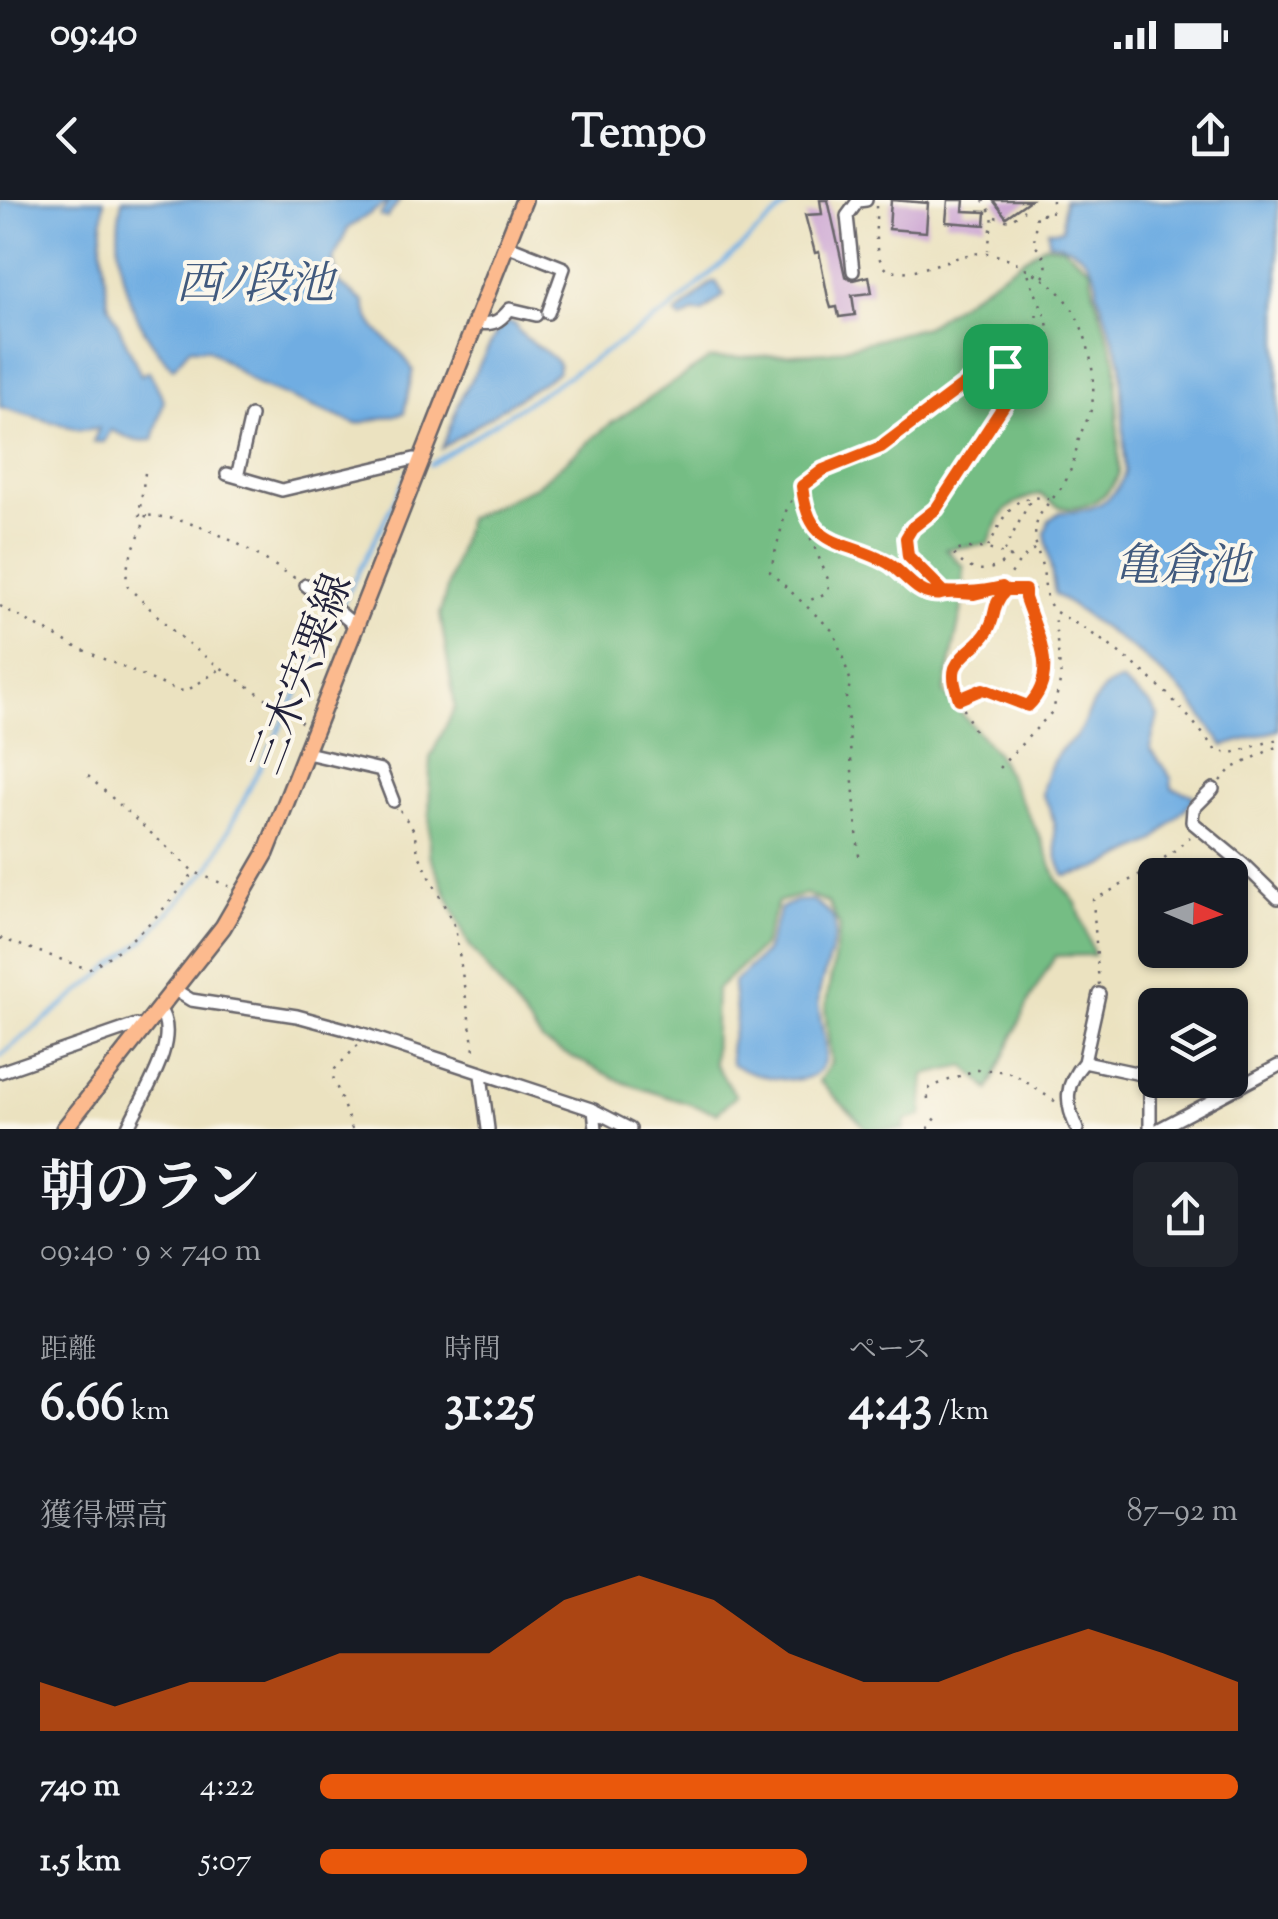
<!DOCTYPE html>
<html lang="ja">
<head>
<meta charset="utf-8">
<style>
	body { margin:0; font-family:"Sorts Mill Goudy","Noto Serif JP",serif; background:#20242c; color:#f1f3f6; height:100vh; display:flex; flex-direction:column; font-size:38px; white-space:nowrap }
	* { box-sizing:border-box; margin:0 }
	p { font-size:32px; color:#9ea1a6 }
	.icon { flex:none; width:55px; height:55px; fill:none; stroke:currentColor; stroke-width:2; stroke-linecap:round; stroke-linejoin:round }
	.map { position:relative; height:929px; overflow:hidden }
	.details { display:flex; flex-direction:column; background:#171b24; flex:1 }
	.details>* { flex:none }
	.needle { width:65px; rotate:92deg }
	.fabs { position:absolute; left:1138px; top:658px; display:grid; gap:20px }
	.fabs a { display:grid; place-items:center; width:110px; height:110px; border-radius:15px; background:#171b24; box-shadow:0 2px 8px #0004; font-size:50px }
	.pin { position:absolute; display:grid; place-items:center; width:85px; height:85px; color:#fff; margin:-42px; border-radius:20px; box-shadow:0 5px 15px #0006 }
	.round { display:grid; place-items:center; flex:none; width:105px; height:105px; border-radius:15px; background:#20242c }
	.head { display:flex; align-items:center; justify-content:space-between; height:170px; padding:0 40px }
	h1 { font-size:55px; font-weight:700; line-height:75px }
	.stats { display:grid; grid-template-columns:repeat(3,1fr); gap:15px; height:170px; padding:10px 40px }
	.stats div { display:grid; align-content:center }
	.stats b { font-size:50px; font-weight:700 }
	.stats small { font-size:28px; font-weight:400 }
	.stats p { font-size:28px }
	.chart { height:280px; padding:20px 40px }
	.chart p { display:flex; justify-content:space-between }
	.chart svg { width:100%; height:180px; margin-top:10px; fill:#ea580c; opacity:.7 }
	ul { padding:0 40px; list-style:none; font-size:32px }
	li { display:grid; grid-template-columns:160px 120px 1fr; align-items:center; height:75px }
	li i { height:25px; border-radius:12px; background:#ea580c }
	.status { display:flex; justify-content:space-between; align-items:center; height:70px; padding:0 50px; background:#171b24; direction:ltr }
	.status svg { height:28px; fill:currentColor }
	header { display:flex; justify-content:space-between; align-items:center; height:130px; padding:0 40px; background:#171b24; font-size:45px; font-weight:700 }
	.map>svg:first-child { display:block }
</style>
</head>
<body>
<div class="status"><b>09:40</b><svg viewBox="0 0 49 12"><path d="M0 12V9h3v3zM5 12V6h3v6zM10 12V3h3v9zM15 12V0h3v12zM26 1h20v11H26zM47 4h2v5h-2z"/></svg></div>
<header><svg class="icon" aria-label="back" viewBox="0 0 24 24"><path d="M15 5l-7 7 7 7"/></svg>Tempo<svg class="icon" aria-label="share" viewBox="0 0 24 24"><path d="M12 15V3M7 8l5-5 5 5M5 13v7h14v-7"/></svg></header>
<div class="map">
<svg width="1278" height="929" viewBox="0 0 1278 929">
	<rect width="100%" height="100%" fill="#fbf7ec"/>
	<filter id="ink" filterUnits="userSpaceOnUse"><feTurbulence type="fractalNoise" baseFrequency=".01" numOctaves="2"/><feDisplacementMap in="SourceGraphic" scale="20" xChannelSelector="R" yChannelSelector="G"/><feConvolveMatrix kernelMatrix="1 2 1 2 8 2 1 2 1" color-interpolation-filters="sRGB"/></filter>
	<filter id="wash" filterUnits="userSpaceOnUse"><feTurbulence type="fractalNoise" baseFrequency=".0048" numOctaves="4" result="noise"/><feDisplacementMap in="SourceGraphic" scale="40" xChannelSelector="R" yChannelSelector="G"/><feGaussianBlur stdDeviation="2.25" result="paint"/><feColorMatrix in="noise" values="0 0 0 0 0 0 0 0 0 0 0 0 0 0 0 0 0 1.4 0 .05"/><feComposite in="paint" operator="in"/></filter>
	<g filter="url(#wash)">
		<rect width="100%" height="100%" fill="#ebe2c0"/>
		<path fill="#74bd84" stroke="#4b7060" stroke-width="2.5" d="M1044,45L1063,47L1090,69L1094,93L1116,161L1119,273C1112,295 1084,313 1061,307C1053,305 1046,298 1040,294C1004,304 1003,311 988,344L946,349L964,367L962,408L944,493L997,554L1042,641L1057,679L1076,703L1094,755L1055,756L1030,799L989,890L965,866L925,875L922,916L905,920L904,929H867L819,881L831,863L825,809L840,727L828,703L806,694L778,702L763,746L716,790L714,863L736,896L717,913L625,883L544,843L468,743L429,654L430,558L455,507L440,413L467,319L536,286L610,224L709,159L829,152L925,127Z"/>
		<path fill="#70ade2" stroke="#49688e" stroke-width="2.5" d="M0,0H104L101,40L108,103L141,175L149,171L164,200L153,240L136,241L111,230L104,242H93L99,228L80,230L0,207Z
			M122,0H400L387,18L380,16L389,1L348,28L333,61L339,83L364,102C372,139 395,138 413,170L404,213L356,224L258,185L208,149L190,148L173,168C131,125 109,60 122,0Z
			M1064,0H1278V530L1224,546L1187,496L1140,454L1055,394L1045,333L1049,320L1060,312C1089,313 1116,302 1125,272L1121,161L1097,92C1098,63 1075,44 1048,42V30H1062Z
			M712,82H716L724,95L703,112H694L682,119L676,115Z
			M507,122L515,124C523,143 546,147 559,164L558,172L442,248L461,198L498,130Z
			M1121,481L1150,504L1158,516L1150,548L1171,578L1172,588L1193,595V600L1153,642L1097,669L1065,676C1048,647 1063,623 1042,595C1044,579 1050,564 1060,551C1064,545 1073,542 1077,535C1091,515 1093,487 1121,481Z
			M812,700C820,706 830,711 834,721C840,737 821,777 819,795C816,816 827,835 825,856C821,896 754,876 732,864C726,846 736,834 736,816C736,805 733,795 733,783L765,752L781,708L796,701Z"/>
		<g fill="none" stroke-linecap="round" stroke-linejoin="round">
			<path stroke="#70ade2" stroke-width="4" d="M430,265L670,110L793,0
				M0,856L144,740L210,667L411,267"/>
		</g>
		<g id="blocks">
			<path fill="#caa3d1" d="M820,0H828L845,76L853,80L869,76L872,93L852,95L855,115L839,117L837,107L831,108L828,98L819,52L815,53L805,15L822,14Z
				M891,0L928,3L926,32L889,29Z
				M948,0H964L963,11L986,12L985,25L946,22Z
				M993,0H1030L1006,17Z"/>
		</g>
	</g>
	<g filter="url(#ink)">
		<use href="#blocks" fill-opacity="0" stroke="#68656a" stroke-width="2.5"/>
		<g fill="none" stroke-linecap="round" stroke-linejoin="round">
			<g stroke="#68656a" stroke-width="16">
				<path id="minor" d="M506,45L564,68L548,113
					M853,71L847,16L858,1L866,0
					M477,123C494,125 499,122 510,109L536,115
					M227,274L282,290L414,259L422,261
					M237,277L251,216
					M306,385L357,427
					M307,553L381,570L393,601
					M1213,589L1193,609L1192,622L1244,665L1278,698
					M175,790L191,800L297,816L360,833L591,909L630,929
					M1099,794L1084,862L1150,876V929
					M0,872L136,825L143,829
					M481,875L488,929
					M594,910L596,929
					M127,929C141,897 183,839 159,809
					M1077,929C1065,903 1064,885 1084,862
					M1159,929L1278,866"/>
			</g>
			<g stroke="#68656a" stroke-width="20">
				<path id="major" d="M64,929L223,727L266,653L524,0"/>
			</g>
			<path stroke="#68656a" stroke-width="2.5" stroke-dasharray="2.5 8" stroke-linecap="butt" d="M983,0L993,16L988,50
				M876,6C877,28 871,57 889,71C923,76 956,52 986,53C1001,53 1042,76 1053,86C1083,111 1098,166 1092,205C1090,218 1082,227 1079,239C1075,254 1073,268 1065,282C1056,298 1040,307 1036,326C1033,344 1039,353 1043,370C1046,387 1043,399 1056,412C1121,448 1172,491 1216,551L1232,553L1278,539
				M995,17L1009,21L1024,10
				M1043,77C1051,67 1044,53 1034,45L1036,14H1051L1052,0
				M1005,166C1015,157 1028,151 1035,139C1040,128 1032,118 1040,108
				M1013,196C1040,184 1055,147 1046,119C1041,103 1032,88 1028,72
				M145,273L139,315C200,316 248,349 298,380
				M802,286L811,339L830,384L826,393L806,402
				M146,315C141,338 121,363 128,387L174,432L208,459L304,524
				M807,317L840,346L889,364L923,391L930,394L944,392
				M988,347C1004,319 1009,291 1049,299
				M1004,351L1030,301
				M1010,356C994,375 966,375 953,352C977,343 995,350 1018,360
				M1002,387L1006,390L1043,389
				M0,406L76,447L178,491L188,490L222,468
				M959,499L983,489L1028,506L1032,504C1055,459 1041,443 1025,399V390
				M974,530C964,510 954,492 955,469C963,455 978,447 987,433C998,415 990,407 1006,390
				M999,568L1053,511L1061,478L1054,414
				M88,576L194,672L231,687
				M1220,581L1231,569L1278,546
				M400,610L414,631L418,653L455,727L475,857
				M859,656L846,497L851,482L834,432L770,372L786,311L797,290L823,270L881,247L971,179L978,172L979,164L997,162L1005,166L1012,186L1010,196L936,309L912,328L906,338L909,356L944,392L975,394L1002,387L1020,361L1035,348
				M0,738L88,769C131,746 165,710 194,672
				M1099,785L1093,700C1128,682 1161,664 1190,637
				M928,899L927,891L931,887L975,870H994L1014,874L1056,902
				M352,929L333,877L335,869L359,844
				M928,929L936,918"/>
			<use href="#minor" stroke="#fff" stroke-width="11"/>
			<use href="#major" stroke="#fcba8e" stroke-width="15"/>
		</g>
	</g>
	<g fill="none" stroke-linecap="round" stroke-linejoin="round" filter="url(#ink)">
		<g stroke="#fff" stroke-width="20">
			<path id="route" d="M1005,166L997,162L979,164L978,172L970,180L881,247L823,270L802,286C809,352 843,338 888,363C902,371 915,392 932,394C941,396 939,393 947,393C969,391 979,393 1002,387L1006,390H1025V398C1037,434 1060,475 1028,506L983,489L959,499C956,489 952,478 955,468C961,453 979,446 987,432C998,414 990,407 1006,390L1002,387L974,394L944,392L908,356L906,338L912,328L936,309L1010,196L1012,186L1005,166"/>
		</g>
		<use href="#route" stroke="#ea580c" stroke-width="12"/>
	</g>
	<g text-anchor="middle" stroke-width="8" stroke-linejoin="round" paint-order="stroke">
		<g font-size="42" fill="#22223b" stroke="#fbf7ec">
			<text transform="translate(300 473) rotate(-69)" y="15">三木宍粟線</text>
		</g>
		<g font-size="45" font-style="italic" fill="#415a7e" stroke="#fbf7ec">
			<text x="255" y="98">西ﾉ段池</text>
			<text x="1182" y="380">亀倉池</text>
		</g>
	</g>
</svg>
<div class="fabs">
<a><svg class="needle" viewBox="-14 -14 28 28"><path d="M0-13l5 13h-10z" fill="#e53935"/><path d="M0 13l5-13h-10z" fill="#9ea1a6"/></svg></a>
<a><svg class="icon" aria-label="layers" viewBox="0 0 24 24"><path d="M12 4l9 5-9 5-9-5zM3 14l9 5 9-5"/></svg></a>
</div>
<div class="pin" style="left:1005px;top:166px;background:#1e9e55"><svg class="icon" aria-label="arrive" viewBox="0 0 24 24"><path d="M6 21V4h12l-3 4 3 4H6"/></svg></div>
</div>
<section class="details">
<div class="head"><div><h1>朝のラン</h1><p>09:40 · 9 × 740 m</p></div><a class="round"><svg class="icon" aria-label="share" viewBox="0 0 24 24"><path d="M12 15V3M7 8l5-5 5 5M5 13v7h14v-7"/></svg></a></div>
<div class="stats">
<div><p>距離</p><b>6.66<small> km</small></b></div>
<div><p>時間</p><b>31:25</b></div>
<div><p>ペース</p><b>4:43<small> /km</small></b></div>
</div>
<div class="chart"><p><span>獲得標高</span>87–92 m</p>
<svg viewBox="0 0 160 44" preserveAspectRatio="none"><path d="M0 44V32L10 38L20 32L30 32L40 25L50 25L60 25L70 12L80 6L90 12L100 25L110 32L120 32L130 25L140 19L150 25L160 32V44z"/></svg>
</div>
<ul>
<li><b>740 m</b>4:22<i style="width:100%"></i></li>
<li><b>1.5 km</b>5:07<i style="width:53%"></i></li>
</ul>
</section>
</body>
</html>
